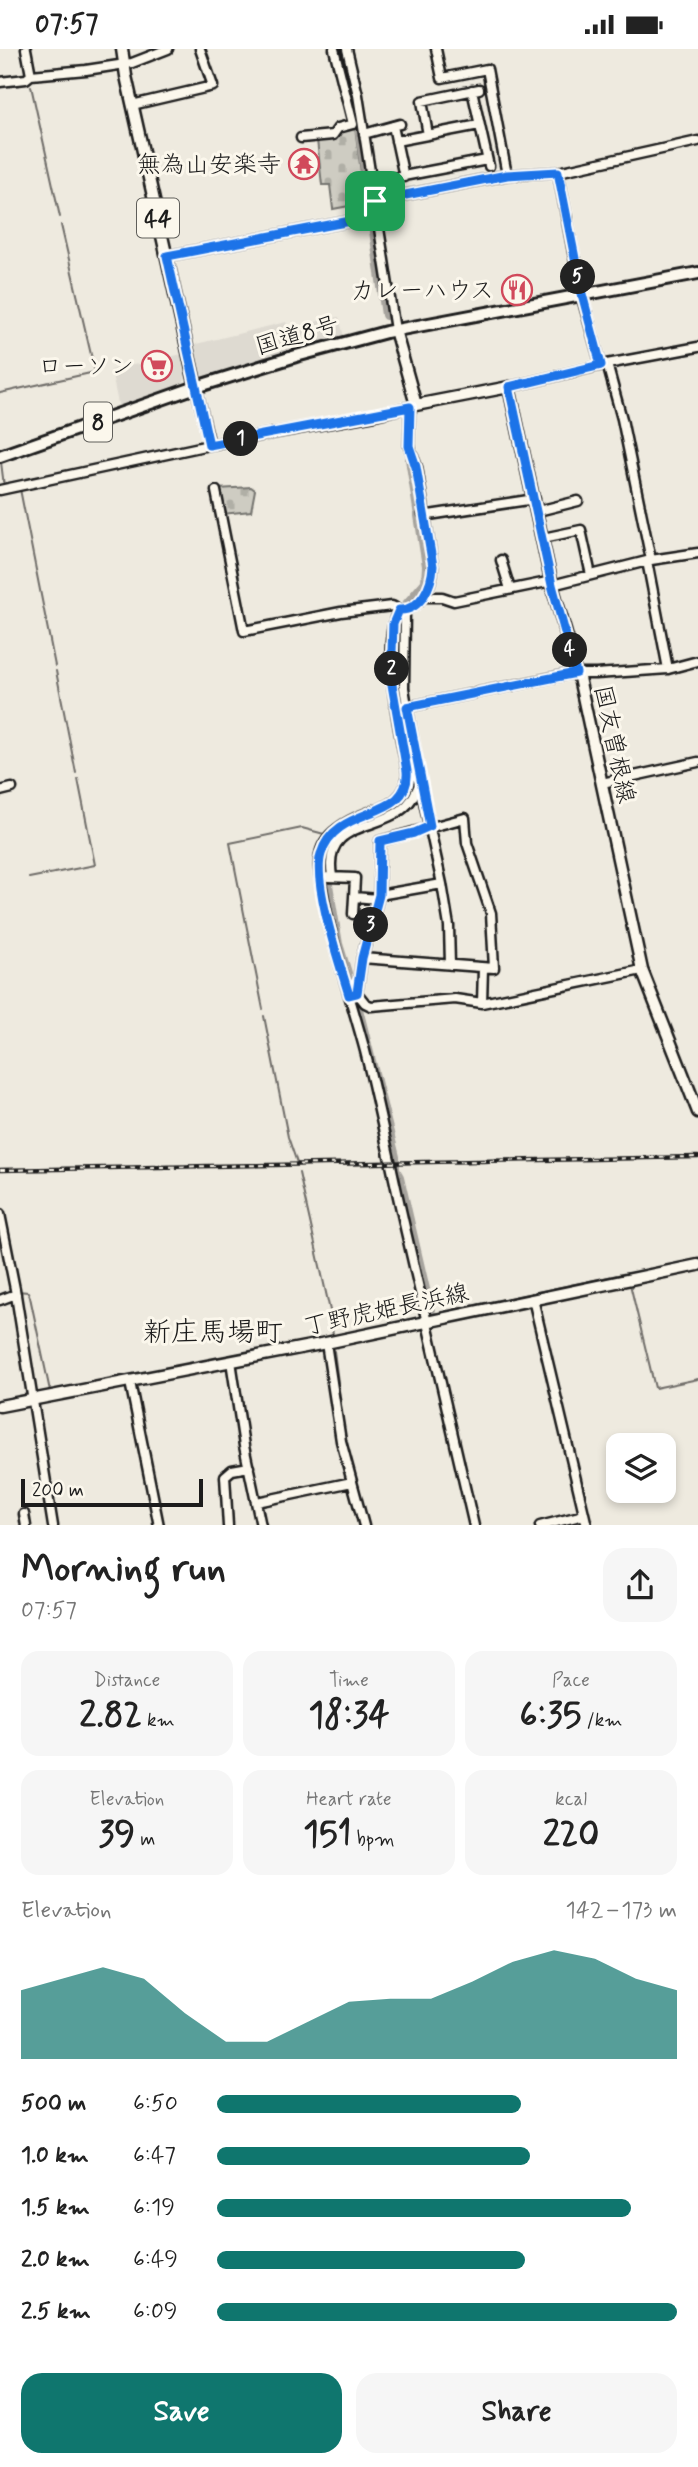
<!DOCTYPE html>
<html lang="en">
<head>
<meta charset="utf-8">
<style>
	body { margin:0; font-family:Mynerve,"Klee One",sans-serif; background:#f6f6f6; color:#222; height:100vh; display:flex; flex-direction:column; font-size:26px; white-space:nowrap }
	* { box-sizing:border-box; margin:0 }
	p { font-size:23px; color:#767676 }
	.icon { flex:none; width:38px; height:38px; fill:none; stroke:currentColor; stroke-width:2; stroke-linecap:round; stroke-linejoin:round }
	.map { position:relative; height:1476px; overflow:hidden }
	.sheet { display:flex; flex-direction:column; background:#fff; flex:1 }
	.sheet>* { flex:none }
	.controls { position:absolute; left:606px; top:1384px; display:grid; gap:14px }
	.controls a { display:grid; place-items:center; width:70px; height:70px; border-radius:14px; background:#fff; box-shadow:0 4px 10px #0003; font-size:35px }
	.scale { position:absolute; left:21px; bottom:18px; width:182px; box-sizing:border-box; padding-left:7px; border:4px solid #1c1c1c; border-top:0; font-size:19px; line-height:24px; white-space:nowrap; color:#1c1c1c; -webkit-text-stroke:5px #fbf7ec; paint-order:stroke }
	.pin { position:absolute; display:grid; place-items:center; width:60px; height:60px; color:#fff; margin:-30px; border-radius:14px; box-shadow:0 4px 10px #0006 }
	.km { position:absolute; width:35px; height:35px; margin:-18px; border-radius:50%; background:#222; color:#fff; font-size:19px; line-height:35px; text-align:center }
	.round { display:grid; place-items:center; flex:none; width:74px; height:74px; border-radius:21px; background:#f6f6f6 }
	.summary { display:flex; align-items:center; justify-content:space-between; height:119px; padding:0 21px }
	h1 { font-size:38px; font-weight:700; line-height:52px }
	.stats { display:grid; grid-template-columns:repeat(3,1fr); gap:10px; height:119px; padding:7px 21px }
	.stats div { display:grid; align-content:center; border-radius:18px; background:#f6f6f6; text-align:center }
	.stats b { font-size:35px; font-weight:700 }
	.stats small { font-size:19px; font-weight:400 }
	.stats p { font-size:19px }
	.chart { height:196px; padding:14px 21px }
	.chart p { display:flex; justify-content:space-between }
	.chart svg { width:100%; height:126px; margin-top:7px; fill:#0f766e; opacity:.7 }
	.action { display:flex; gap:14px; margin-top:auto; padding:14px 21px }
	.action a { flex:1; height:80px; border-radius:21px; background:#0f766e; color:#fff; font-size:28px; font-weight:700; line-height:80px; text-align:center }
	.action a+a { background:#f6f6f6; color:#222 }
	ul { padding:0 21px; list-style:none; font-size:23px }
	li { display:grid; grid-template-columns:112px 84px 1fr; align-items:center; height:52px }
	li i { height:18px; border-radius:9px; background:#0f766e }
	.status { display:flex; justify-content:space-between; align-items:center; height:49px; padding:0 35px; background:#fff; direction:ltr }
	.status svg { height:19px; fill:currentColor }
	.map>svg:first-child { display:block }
</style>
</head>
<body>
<div class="status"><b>07:57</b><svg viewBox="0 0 49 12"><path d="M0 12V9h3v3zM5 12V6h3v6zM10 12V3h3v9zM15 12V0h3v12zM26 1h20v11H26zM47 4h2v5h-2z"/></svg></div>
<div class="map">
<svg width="698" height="1477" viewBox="0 0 698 1477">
	<defs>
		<pattern id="cemetery-stones" width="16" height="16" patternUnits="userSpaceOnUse" patternTransform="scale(1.75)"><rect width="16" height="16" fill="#ceccc2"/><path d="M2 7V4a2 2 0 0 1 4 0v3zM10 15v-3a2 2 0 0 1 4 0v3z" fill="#b0afa6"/></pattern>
	</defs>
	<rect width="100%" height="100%" fill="#eeeadf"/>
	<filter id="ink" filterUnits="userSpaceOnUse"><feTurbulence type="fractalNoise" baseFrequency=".0143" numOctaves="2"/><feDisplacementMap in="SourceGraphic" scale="14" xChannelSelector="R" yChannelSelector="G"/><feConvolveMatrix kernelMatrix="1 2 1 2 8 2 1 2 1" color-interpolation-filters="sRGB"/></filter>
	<g filter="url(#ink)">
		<path fill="#dedad1" d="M339,268L344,288L215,327L205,328L199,325L192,296L286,273L289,282L324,270Z
			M182,305L187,324L184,333L175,340L119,359L111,321Z"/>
		<path fill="url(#cemetery-stones)" stroke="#75746f" stroke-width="2" d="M355,78L365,154L333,160L330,136H322L317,91L337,88L340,81Z
			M251,438L255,441L251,462L222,465L218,440Z"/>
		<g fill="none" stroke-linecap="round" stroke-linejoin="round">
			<path stroke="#6f6d69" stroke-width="2" d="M25,13L26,25
				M31,37L60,168
				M0,344L95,323L61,176
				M1,413L4,437
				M20,440L55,617
				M56,622L76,724
				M29,829L95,816L78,730
				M263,960L230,794L302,779L324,785C337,769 356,762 375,755L376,758
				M264,967L288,1088L297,1114
				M299,1124L331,1266L333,1288
				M630,1235L655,1339L698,1330
				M18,1242L28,1243L30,1248L50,1342
				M430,1266L627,1224
				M334,1287L421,1268
				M334,1302L345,1388L369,1477"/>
			<path stroke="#a6a39d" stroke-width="10" d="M340,0L355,60
				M359,76L386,266
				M407,555L426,533L427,517L410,410
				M352,940L338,895L325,818C330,758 396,782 412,735L397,629L400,567
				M356,952L395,1108V1121L399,1128L431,1266"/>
			<g stroke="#1c1c1c" stroke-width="13">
				<path id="minor" d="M26,0L31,26L86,21L132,14L168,0
					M347,0L358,46L395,281
					M436,0L442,29L487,20L507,126
					M0,33L26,30L31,26
					M472,41L489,117
					M132,56L213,37L200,0
					M393,77L404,128
					M364,85L400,75
					M428,86L422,52L479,40
					M301,89L333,86L338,79L353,75L334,0
					M396,92L479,76
					M558,123L581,245L601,316
					M372,133L487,111
					M375,152L507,126L558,123L698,92
					M167,207L377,167
					M196,338L210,396
					M509,338L607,315L698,298
					M410,358L409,397L417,418L433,518C432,536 421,561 399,561C379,593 400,684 407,722C412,777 317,754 319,818C320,830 323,843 325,855C335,905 352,953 365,1002C380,1062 392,1123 406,1183C428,1281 451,1379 474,1477
					M0,441L209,396L375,366L413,357
					M216,442L244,582L341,563L392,557L399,561
					M538,462L578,452
					M423,465L429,466L535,450
					M543,489L581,481L591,526
					M501,511L510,540
					M651,511L698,504
					M647,512L668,620
					M552,536L651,511L622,370L607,315
					M423,548H442L454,552L552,532
					M405,561L404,639L420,734L442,835
					M407,658L569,625H596L668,620L698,612
					M602,734L698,713
					M0,742L12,739
					M465,769L467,794L491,864L494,919L362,909L379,846L380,792Z
					M332,827C323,774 372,782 401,761C411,754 415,745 420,734
					M328,828L355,829L354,848L378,850
					M379,846L442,835L449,877L450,916
					M353,865L354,848
					M357,944L362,909
					M349,946L357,944L365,954L371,957L455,950L482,954L642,921
					M482,954L483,919
					M0,1165L15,1240L53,1477
					M533,1250L587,1477
					M0,1251L16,1245
					M326,1294L341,1392L364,1477
					M231,1312L244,1397L261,1477
					M130,1333L159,1477
					M257,1453L352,1433
					M24,1465L26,1477
					M228,1477L225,1427L232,1421L249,1418
					M540,1477L584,1466"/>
			</g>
			<g stroke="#1c1c1c" stroke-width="15">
				<path id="major" d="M122,0L126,27L196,338
					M395,281L416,356L509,338L552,536L568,592L573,617L579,629L642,921L698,1063
					M0,1357L326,1294L698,1216"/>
			</g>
			<g stroke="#1c1c1c" stroke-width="16">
				<path id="highway" d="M0,407L196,338L296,307L386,283L698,224"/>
			</g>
			<use href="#minor" stroke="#fbf7ec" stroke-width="8"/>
			<use href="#major" stroke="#fbf7ec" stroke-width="10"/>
			<use href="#highway" stroke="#fbf7ec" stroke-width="10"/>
			<g stroke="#1c1c1c" stroke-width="4.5">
				<path id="rail" d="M0,1121L698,1108"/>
			</g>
			<use href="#rail" stroke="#fbf7ec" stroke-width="2" stroke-dasharray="5" stroke-linecap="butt"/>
		</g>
	</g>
	<g fill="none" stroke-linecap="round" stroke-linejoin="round" filter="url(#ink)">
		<g stroke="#fff" stroke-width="14">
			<path id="route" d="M558,123L582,245L601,316L509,338L552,536L576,624L407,658L430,777L414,784L380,792L379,846L362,909L357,944L349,946C340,916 312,833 321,805C336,754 411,773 407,722L391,630L393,575L399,561C421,562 432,536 433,517L416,418L409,397L410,358L209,396L167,207L377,167L375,152L507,126Z"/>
		</g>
		<use href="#route" stroke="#1a73e8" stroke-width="9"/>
	</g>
	<defs>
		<g id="temple-ring" transform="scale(1.575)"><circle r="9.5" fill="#fbf7ec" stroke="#d1495b" stroke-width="1.5"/><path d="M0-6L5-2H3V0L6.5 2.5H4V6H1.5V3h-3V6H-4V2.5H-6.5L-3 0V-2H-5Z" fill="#d1495b"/></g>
		<g id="restaurant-ring" transform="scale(1.575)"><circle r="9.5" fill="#fbf7ec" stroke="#d1495b" stroke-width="1.5"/><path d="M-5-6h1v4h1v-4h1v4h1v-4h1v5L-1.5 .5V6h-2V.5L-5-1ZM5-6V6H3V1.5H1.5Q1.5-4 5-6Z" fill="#d1495b"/></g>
		<g id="supermarket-ring" transform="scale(1.575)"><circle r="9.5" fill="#fbf7ec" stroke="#d1495b" stroke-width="1.5"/><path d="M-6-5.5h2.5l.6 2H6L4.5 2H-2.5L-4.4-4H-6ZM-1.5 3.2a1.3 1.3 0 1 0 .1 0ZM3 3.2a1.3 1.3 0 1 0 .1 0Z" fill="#d1495b"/></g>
	</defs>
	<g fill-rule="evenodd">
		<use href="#temple-ring" x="304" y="115"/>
		<use href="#restaurant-ring" x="517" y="241"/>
		<use href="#supermarket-ring" x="157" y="317"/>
	</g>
	<g text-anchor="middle" stroke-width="6" stroke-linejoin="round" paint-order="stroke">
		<g fill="#fbf7ec" stroke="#5f5e5a" stroke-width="2">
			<rect x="137" y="149.5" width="42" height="39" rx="5"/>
			<rect x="84" y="353.5" width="28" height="39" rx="5"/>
		</g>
		<g font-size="23" font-weight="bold" fill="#1c1c1c">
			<text x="158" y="177">44</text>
			<text x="98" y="381">8</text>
		</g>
		<g font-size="24" fill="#1c1c1c" stroke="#fbf7ec" text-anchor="end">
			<text x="281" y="123">無為山安楽寺</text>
			<text x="494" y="249">カレーハウス</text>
			<text x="134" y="325">ローソン</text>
		</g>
		<g font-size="24" fill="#1c1c1c" stroke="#fbf7ec">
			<text transform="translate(297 286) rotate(-16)" y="8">国道8号</text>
			<text transform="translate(615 695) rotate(78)" y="8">国友曽根線</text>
			<text transform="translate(386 1260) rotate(-12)" y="8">丁野虎姫長浜線</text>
		</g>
		<g font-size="28" fill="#1c1c1c" stroke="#fbf7ec">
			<text x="213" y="1292">新庄馬場町</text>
		</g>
	</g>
</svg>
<div class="controls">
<a><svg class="icon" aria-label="layers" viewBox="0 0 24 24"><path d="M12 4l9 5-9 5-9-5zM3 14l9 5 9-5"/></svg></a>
</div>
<div class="scale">200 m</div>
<div class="pin" style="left:375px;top:152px;background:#1e9e55"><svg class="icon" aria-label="arrive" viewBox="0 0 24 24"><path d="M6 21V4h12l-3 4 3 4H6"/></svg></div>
<b class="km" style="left:241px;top:390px">1</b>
<b class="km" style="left:392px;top:620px">2</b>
<b class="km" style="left:371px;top:876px">3</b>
<b class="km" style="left:570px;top:601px">4</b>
<b class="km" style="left:578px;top:228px">5</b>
</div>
<section class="sheet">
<div class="summary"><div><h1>Morning run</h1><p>07:57</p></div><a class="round"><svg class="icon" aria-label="share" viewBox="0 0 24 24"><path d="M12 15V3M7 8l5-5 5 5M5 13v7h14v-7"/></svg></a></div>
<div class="stats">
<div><p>Distance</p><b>2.82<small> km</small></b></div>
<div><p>Time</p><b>18:34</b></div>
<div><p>Pace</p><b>6:35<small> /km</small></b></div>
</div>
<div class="stats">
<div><p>Elevation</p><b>39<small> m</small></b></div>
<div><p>Heart rate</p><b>151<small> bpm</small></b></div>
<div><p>kcal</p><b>220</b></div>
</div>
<div class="chart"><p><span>Elevation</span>142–173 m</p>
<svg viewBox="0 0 160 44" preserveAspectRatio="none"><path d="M0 44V20L10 16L20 12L30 16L40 28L50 38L60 38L70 31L80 24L90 23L100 23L110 17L120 10L130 6L140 9L150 16L160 20V44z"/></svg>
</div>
<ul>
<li><b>500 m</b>6:50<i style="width:66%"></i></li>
<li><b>1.0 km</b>6:47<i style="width:68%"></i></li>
<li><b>1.5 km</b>6:19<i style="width:90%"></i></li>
<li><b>2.0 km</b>6:49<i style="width:67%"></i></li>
<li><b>2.5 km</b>6:09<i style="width:100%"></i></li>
</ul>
<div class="action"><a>Save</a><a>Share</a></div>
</section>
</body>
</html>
